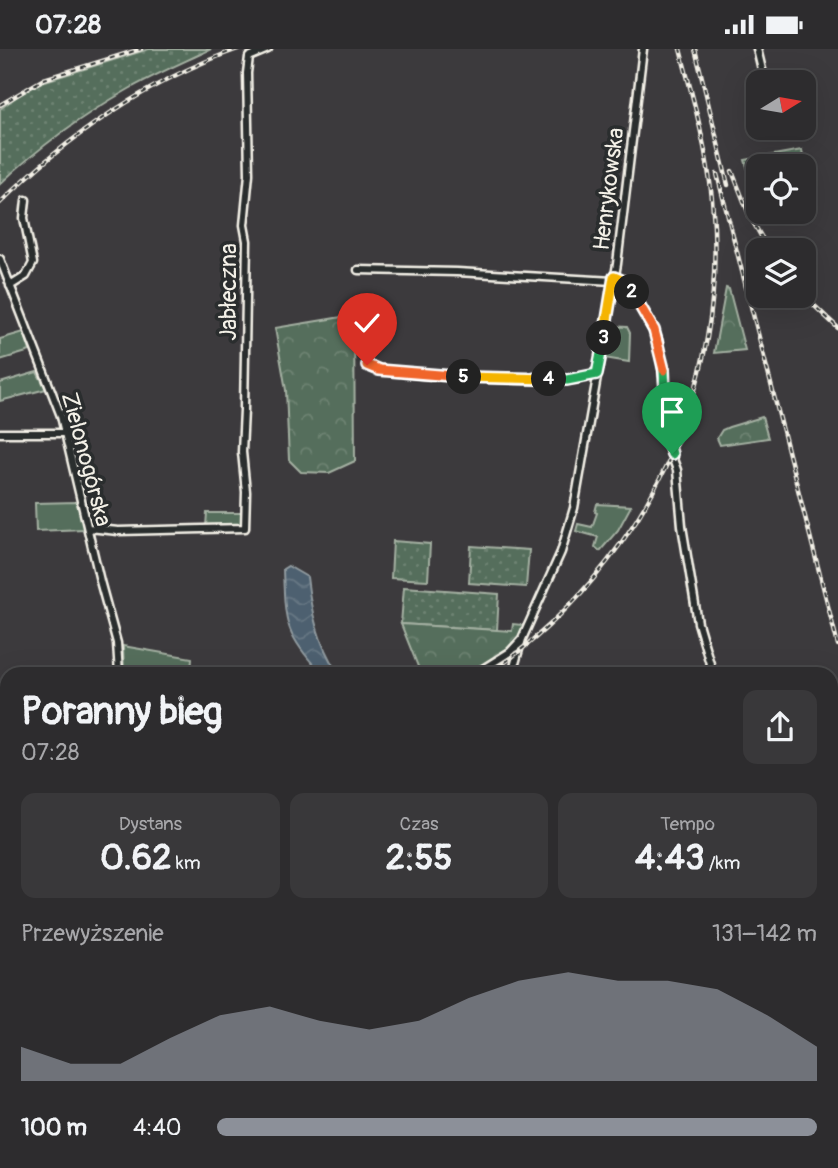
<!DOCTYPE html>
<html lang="pl">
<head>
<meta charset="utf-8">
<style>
	body { margin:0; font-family:Pangolin,sans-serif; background:#39383a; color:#f1f3f6; height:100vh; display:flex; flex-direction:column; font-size:26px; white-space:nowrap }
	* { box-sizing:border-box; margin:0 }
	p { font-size:23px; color:#a7a7aa }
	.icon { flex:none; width:38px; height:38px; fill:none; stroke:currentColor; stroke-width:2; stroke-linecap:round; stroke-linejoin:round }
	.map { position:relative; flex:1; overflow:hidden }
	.details { position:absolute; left:0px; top:618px; width:838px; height:502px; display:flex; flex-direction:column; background:#2d2c2e; border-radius:21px 21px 0 0; box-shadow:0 7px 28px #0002,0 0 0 2px #48484a }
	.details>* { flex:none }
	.needle { width:46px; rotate:79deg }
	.fabs { position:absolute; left:746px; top:21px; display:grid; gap:14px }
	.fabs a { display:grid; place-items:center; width:70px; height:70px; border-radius:14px; background:#2d2c2e; box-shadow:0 7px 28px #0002,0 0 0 2px #48484a; font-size:35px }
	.pin { position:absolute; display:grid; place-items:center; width:60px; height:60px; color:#fff; margin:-72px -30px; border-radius:50% 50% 50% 0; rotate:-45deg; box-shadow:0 0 7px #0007 }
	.pin .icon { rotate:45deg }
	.km { position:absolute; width:35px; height:35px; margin:-18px; border-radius:50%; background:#222; color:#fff; font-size:19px; line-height:35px; text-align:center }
	.round { display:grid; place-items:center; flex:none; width:74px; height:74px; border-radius:14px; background:#39383a }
	.headline { display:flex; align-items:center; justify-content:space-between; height:119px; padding:0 21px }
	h1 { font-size:38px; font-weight:700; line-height:52px }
	.stats { display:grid; grid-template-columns:repeat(3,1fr); gap:10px; height:119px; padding:7px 21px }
	.stats div { display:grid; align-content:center; border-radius:14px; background:#39383a; text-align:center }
	.stats b { font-size:35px; font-weight:700 }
	.stats small { font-size:19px; font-weight:400 }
	.stats p { font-size:19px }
	.chart { height:196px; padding:14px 21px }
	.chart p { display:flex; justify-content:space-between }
	.chart svg { width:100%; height:126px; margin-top:7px; fill:#8c9099; opacity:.7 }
	ul { padding:0 21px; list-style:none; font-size:23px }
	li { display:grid; grid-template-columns:112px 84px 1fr; align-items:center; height:52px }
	li i { height:18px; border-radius:9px; background:#8c9099 }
	.status { display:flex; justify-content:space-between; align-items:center; height:49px; padding:0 35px; background:#2d2c2e; direction:ltr }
	.status svg { height:19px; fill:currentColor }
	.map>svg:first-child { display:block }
</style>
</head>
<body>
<div class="status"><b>07:28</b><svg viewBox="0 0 49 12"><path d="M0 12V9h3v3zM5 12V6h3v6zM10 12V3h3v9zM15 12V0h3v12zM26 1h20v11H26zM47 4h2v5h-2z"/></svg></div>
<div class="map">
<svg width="838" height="1119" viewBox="0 0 838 1119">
	<defs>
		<pattern id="grass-dots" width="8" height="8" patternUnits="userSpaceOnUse" patternTransform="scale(1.75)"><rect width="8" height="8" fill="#556e5b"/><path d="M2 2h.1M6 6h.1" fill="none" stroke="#6e8373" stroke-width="1.8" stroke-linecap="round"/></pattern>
		<pattern id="forest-crowns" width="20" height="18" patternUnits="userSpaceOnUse" patternTransform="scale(1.75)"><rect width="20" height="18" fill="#556e5b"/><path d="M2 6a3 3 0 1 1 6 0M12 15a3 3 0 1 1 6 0" fill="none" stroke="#6e8373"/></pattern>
		<pattern id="water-waves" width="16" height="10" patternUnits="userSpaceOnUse" patternTransform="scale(1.75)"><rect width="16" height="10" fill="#4d606f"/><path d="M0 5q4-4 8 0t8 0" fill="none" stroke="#677784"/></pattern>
	</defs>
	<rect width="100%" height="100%" fill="#3c3a3d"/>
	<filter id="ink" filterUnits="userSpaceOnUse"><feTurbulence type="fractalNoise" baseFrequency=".0143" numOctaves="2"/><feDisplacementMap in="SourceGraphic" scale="14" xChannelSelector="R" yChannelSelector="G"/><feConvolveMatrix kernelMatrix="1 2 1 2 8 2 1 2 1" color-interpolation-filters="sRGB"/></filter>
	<g filter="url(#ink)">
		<path fill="url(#grass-dots)" stroke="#a4b0a2" stroke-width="2" d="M149,0H211C184,13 156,25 129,40C83,66 39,98 0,135V60L32,36Z
			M393,492L430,495L428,531L391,529Z
			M471,497L529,501L526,538L469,534Z
			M404,538L499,545L497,581L401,575Z"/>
		<path fill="url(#forest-crowns)" stroke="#a4b0a2" stroke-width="2" d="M802,101L804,115L758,117V123L749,124L745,111Z
			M726,239L729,240L745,301L714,304Z
			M354,266L355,412L329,424L301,423L289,411L286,341L275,279Z
			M762,368L768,389L720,396L717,389L722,381L729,378Z
			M401,575L512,582L513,575L523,576L517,590L505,602L467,625H421Z
			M831,638L838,665V710L831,705Z
			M831,715L838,719V759H831Z
			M831,805L838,814V888L831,890Z
			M831,986H838V1072H831Z
			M20,1113H68L67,1119H20Z
			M253,1113H309L308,1119H253Z
			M363,1113H404L403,1119H363Z"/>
		<path fill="#556e5b" stroke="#a4b0a2" stroke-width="2" d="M609,277L627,278L630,284L629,313L604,309Z
			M24,283L30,302L0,311V290Z
			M37,323L46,340L0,352V334Z
			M77,453L84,480L36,482L35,454Z
			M597,455L631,457L618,481L600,502L595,498L598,488L576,482L578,475L592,478L597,464L595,463Z
			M207,464H243L242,477H206Z
			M123,597L192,609L191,625H124Z"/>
		<path fill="url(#water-waves)" stroke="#909a9f" stroke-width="2" d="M288,517L307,528C311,562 318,594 337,623L335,625H322C284,585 285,573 283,520Z"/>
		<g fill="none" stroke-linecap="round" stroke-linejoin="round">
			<g stroke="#f4f1e8" stroke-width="11">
				<path id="minor" d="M757,0L765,33
					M0,210L61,367L100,532L117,594L119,625
					M358,221L457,223L613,232
					M614,228L621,231L633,243L658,291L666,346L667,394L677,421L682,477L698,574L713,625
					M10,237L26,227L33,214L24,169L26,151
					M367,316C383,328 536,332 565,331C576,331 587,328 597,325
					M0,384H66
					M89,479L118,482L245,479L246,443L242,403L244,361L247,192L244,176L249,125L247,24L249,8L268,0
					M475,625L510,603L521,591
					M512,625L522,590L561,503L574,459L617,215L643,0
					M0,744L7,743
					M0,831H7
					M0,916H7
					M576,1113L577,1119
					M445,1119L447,1113"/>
			</g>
			<use href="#minor" stroke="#2a2d2e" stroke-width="6"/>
			<g stroke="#f4f1e8" stroke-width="4.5">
				<path id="rail" d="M695,0L728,136
					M0,56L44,30L141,0
					M732,122L750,168L769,201
					M717,125L838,596
					M0,154C66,88 149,31 238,0
					M803,246L838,279
					M489,625C644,516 731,340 712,150C707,99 693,49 680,0
					M0,754H7
					M831,796L838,804"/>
			</g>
			<use href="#rail" stroke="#2a2d2e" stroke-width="2" stroke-dasharray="5" stroke-linecap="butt"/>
		</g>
	</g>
	<g fill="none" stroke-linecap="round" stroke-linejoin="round" filter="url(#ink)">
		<g stroke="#fff" stroke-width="14">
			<path id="split-1" d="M664,321L667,388L672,405"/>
		</g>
		<g stroke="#fff" stroke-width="14">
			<path id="split-2" d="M632,243L654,281L664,321"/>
		</g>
		<g stroke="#fff" stroke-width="14">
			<path id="split-3" d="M604,289L614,228L621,231L632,243"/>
		</g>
		<g stroke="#fff" stroke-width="14">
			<path id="split-4" d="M549,330L567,331L597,325L604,289"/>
		</g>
		<g stroke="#fff" stroke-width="14">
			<path id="split-5" d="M464,328L549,330"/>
		</g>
		<g stroke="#fff" stroke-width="14">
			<path id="split-6" d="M367,316L379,321L464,328"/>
		</g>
		<use href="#split-1" stroke="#22a559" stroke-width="9"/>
		<use href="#split-2" stroke="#f0652b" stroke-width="9"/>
		<use href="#split-3" stroke="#f5b400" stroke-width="9"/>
		<use href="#split-4" stroke="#22a559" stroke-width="9"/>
		<use href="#split-5" stroke="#f5b400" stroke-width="9"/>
		<use href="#split-6" stroke="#f0652b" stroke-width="9"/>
	</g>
	<g text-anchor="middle" stroke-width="7" stroke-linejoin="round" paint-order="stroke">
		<g font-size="23" fill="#f4f1e8" stroke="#2a2d2e">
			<text transform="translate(608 140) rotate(-83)" y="8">Henrykowska</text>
			<text transform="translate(228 243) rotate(-90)" y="8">Jabłeczna</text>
			<text transform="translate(87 410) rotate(75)" y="8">Zielonogórska</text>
		</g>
	</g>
</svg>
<div class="fabs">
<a><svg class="needle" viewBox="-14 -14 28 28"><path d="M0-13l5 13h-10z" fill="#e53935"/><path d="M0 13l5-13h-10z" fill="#a7a7aa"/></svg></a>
<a><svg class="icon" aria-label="locate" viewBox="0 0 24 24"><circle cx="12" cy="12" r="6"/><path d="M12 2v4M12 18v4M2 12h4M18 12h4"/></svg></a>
<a><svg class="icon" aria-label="layers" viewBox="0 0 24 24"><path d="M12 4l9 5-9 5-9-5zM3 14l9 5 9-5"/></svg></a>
</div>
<div class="pin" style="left:672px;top:405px;background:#1e9e55"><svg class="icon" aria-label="arrive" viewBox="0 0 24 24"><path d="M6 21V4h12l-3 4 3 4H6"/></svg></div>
<div class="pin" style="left:367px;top:316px;background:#d93025"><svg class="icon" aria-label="check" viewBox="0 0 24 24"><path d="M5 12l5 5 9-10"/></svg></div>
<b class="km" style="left:632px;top:243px">2</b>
<b class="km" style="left:604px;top:289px">3</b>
<b class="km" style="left:549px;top:330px">4</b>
<b class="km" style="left:464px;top:328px">5</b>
<section class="details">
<div class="headline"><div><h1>Poranny bieg</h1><p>07:28</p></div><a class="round"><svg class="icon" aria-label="share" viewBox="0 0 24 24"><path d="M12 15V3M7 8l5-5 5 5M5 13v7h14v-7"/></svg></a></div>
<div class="stats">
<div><p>Dystans</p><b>0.62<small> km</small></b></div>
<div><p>Czas</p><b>2:55</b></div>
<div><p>Tempo</p><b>4:43<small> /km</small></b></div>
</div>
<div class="chart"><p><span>Przewyższenie</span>131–142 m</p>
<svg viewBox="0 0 160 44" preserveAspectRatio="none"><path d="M0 44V32L10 38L20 38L30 29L40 21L50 18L60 23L70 26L80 23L90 15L100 9L110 6L120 9L130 9L140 12L150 21L160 32V44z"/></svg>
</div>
<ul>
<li><b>100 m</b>4:40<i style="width:100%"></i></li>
</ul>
</section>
</div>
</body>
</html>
